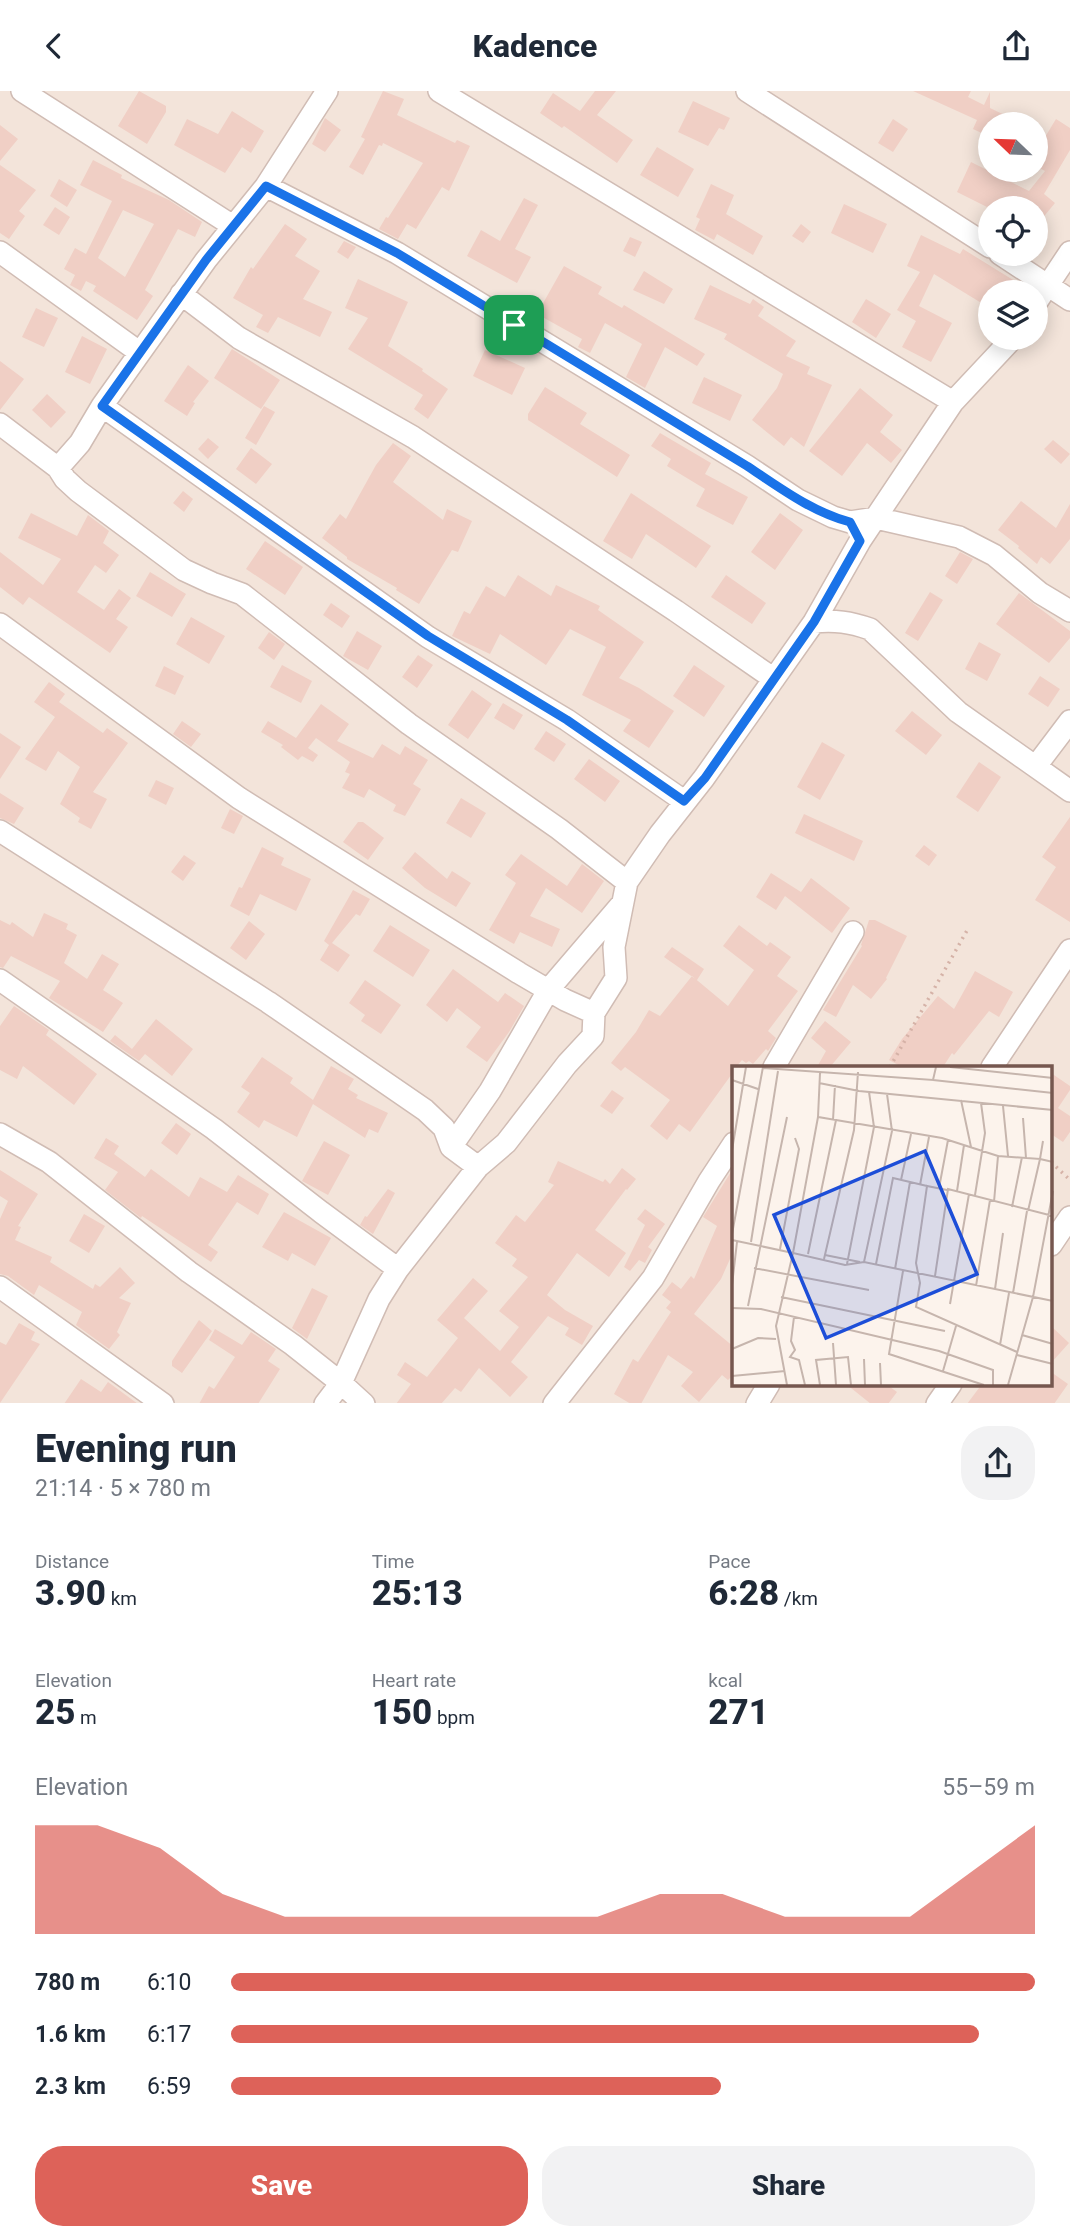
<!DOCTYPE html>
<html lang="en">
<head>
<meta charset="utf-8">
<style>
	body { margin:0; font-family:Roboto,sans-serif; background:#f2f2f3; color:#1f2937; height:100vh; display:flex; flex-direction:column; font-size:26px; white-space:nowrap }
	* { box-sizing:border-box; margin:0 }
	p { font-size:23px; color:#747a83 }
	.icon { flex:none; width:38px; height:38px; fill:none; stroke:currentColor; stroke-width:2; stroke-linecap:round; stroke-linejoin:round }
	.map { position:relative; height:1312px; overflow:hidden }
	.side { display:flex; flex-direction:column; background:#fff; flex:1 }
	.side>* { flex:none }
	.needle { width:46px; rotate:293deg }
	.buttons { position:absolute; left:978px; top:21px; display:grid; gap:14px }
	.buttons a { display:grid; place-items:center; width:70px; height:70px; border-radius:50%; background:#fff; box-shadow:0 4px 18px #0003; font-size:35px }
	.pin { position:absolute; display:grid; place-items:center; width:60px; height:60px; color:#fff; margin:-30px; border-radius:14px; box-shadow:0 4px 10px #0006 }
	.round { display:grid; place-items:center; flex:none; width:74px; height:74px; border-radius:28px; background:#f2f2f3 }
	.head { display:flex; align-items:center; justify-content:space-between; height:119px; padding:0 35px }
	h1 { font-size:38px; font-weight:800; line-height:52px }
	.figures { display:grid; grid-template-columns:repeat(3,1fr); gap:10px; height:119px; padding:7px 35px }
	.figures div { display:grid; align-content:center }
	.figures b { font-size:35px; font-weight:800 }
	.figures small { font-size:19px; font-weight:400 }
	.figures p { font-size:19px }
	.chart { height:196px; padding:14px 35px }
	.chart p { display:flex; justify-content:space-between }
	.chart svg { width:100%; height:126px; margin-top:7px; fill:#dd6259; opacity:.7 }
	.button { display:flex; gap:14px; margin-top:auto; padding:14px 35px }
	.button a { flex:1; height:80px; border-radius:28px; background:#dd6259; color:#fff; font-size:28px; font-weight:800; line-height:80px; text-align:center }
	.button a+a { background:#f2f2f3; color:#1f2937 }
	ul { padding:0 35px; list-style:none; font-size:23px }
	li { display:grid; grid-template-columns:112px 84px 1fr; align-items:center; height:52px }
	li i { height:18px; border-radius:9px; background:#dd6259 }
	header { display:flex; justify-content:space-between; align-items:center; height:91px; padding:0 35px; background:#fff; font-size:32px; font-weight:800 }
	.map>svg:first-child { display:block }
</style>
</head>
<body>
<header><svg class="icon" aria-label="back" viewBox="0 0 24 24"><path d="M15 5l-7 7 7 7"/></svg>Kadence<svg class="icon" aria-label="share" viewBox="0 0 24 24"><path d="M12 15V3M7 8l5-5 5 5M5 13v7h14v-7"/></svg></header>
<div class="map">
<svg width="1070" height="1313" viewBox="0 0 1070 1313">
	<rect width="100%" height="100%" fill="#fcf3ec"/>
	<path fill="#f3e4da" fill-rule="evenodd" d="M0,0H1070V1312L0,1313ZM990,33H1036V79H990ZM990,117H1036V163H990ZM990,201H1036V247H990ZM734,976H1051V1293H734Z"/>
	<path fill="#f0cfc5" fill-rule="evenodd" d="M139,0L166,15V21L147,53L118,35Z
		M383,0L404,8L397,24L455,52L457,49L470,55L449,100L442,96L416,138L407,133L398,148L379,138L386,126L388,127L423,72L383,52L382,55L379,54L363,84L349,76L365,48L361,46Z
		M595,0H616L597,24L633,49L617,72L564,35L562,37L540,22L553,2L580,20Z
		M913,0H971L968,6L984,14L990,1V17L1023,33H990V46L973,38L977,29Z
		M693,10L730,27L724,39L719,37L708,55L678,41Z
		M232,20L264,40L251,62L242,56L225,82L174,54L187,28L218,43Z
		M325,27L341,39L325,61L312,53Z
		M893,28L908,38L893,61L878,52Z
		M1056,28L1070,37V59L1044,103L1055,112L1036,135V117H989L957,101L971,71L1029,100L1045,80L1036,75V61Z
		M0,34L18,48L0,70Z
		M657,56L694,78L678,106L640,84Z
		M93,69L122,84L121,87L169,109L202,131L195,146L178,138L145,199L153,205L137,229L93,200L96,195L86,190L81,200L70,194L75,184L64,178L75,157L86,163L112,110L80,94ZM123,119L154,133L125,186L98,167Z
		M0,74L36,99L19,120L25,125L9,148L0,142Z
		M59,88L77,99L67,116L50,105Z
		M711,93L734,104L726,123L763,145L753,164L717,143L714,149L695,139L700,128L696,126Z
		M524,107L538,114L515,158L531,166L517,192L467,165L481,139L500,150Z
		M844,113L887,133L873,162L831,142Z
		M55,116L70,126L59,144L43,134Z
		M285,133L307,148L295,165L320,180L303,208L332,221L320,246L278,226L268,242L256,236L263,224L233,207L251,176L253,178Z
		M801,133L811,141L803,152L792,145Z
		M921,144L960,163L963,158L1018,192L1014,201H990L983,213L934,183L919,215L952,232L931,271L902,256L916,230L897,219L920,181L907,175Z
		M630,146L642,151L635,166L623,160Z
		M344,150L356,156L348,168L337,161Z
		M564,175L602,196L598,203L622,217L624,214L705,263L697,275L665,256L645,297L626,286L642,253L605,232L590,262L578,256L582,248L537,223Z
		M644,180L673,198L664,213L633,199Z
		M358,188L408,211L388,255L423,278L422,280L448,298L428,328L414,318L423,304L348,258L368,227L345,217Z
		M710,194L750,213L753,208L764,216L758,225L796,250L786,265L810,276L807,283L832,294L804,356L791,346L784,355L752,329L777,297L783,283L724,248L727,243L694,228Z
		M866,208L891,223L876,247L852,231Z
		M36,217L58,227L44,256L22,246Z
		M82,245L107,258L90,293L65,281Z
		M232,258L280,289L261,318L214,287Z
		M485,259L525,277L512,304L473,285Z
		M0,270L24,288L0,319Z
		M188,274L209,290L193,311L195,312L187,325L164,310Z
		M704,286L742,304L730,330L692,312Z
		M545,296L587,322L580,333L630,364L617,386L528,329V323Z
		M860,297L893,324L880,341L902,359L891,372L867,352L842,385L809,360Z
		M47,303L66,321L51,337L32,319Z
		M264,315L275,321L256,354L245,347Z
		M660,342L711,372L705,383L748,406L733,434L696,415L705,398L667,375L671,368L651,355Z
		M208,347L219,356L208,368L198,358Z
		M1053,349L1070,363L1061,373L1044,358Z
		M393,352L411,365L393,391L443,429L447,418L472,430L458,461L452,459L419,513L396,499L397,497L347,468V466L322,447L340,423L346,428L376,374Z
		M251,357L272,373L256,393L236,378Z
		M183,400L193,408L184,421L173,412Z
		M631,402L711,455L696,477L646,443L632,468L603,450Z
		M1021,410L1056,437L1070,413V448L1050,473L1041,466L1037,473L1018,457L1019,455L998,439Z
		M31,422L77,445L88,424L109,440L103,452L119,464L106,482L95,474L77,501L104,519L119,498L131,507L116,528L128,536L110,562L29,506L23,514L0,496V461L43,494L61,468L18,447Z
		M780,422L803,439L775,479L751,461Z
		M265,450L303,476L285,504L246,478Z
		M960,461L973,468L957,493L945,485Z
		M150,481L186,503L172,526L136,505Z
		M518,484L551,505L556,494L600,515L598,519L644,551L619,587L639,597L674,620L649,657L623,640L631,629L582,604L606,556L570,538L546,574L500,543L490,563L452,545L464,520L470,523L486,495L505,506Z
		M726,484L766,512L752,533L711,506Z
		M930,501L943,509L918,550L905,542Z
		M1019,502L1070,540V547L1049,572L996,533Z
		M331,512L350,525L342,537L323,524Z
		M191,526L225,545L209,573L176,553Z
		M357,540L382,555L368,579L343,565Z
		M269,541L285,553L274,569L258,557Z
		M979,551L1001,563L987,590L965,578Z
		M418,564L433,574L417,597L402,586Z
		M282,574L312,590L301,612L270,596Z
		M694,574L725,595L704,626L673,605Z
		M164,575L184,585L175,604L155,595Z
		M1040,585L1060,598L1048,616L1028,603Z
		M49,591L65,603L59,611L103,642L107,637L128,652L93,701L107,708L91,738L78,731L80,727L60,713L80,676L58,660L46,680L25,668L55,626L34,611Z
		M472,599L492,613L468,648L448,634Z
		M503,612L523,624L514,639L494,627Z
		M321,613L349,633L337,650L373,667L382,653L400,664L405,655L428,669L413,693L421,698L405,725L393,720L396,714L369,698L364,707L342,697L350,683L345,681L350,671L316,647L308,657L318,664L313,671L302,665L298,669L281,656L283,654L261,641L268,630L296,647Z
		M912,620L942,644L926,664L895,640Z
		M182,630L201,643L191,656L173,643Z
		M546,640L566,653L554,671L534,658Z
		M0,642L21,656L0,688Z
		M822,651L845,664L820,709L797,696Z
		M589,668L620,690L605,711L574,688Z
		M979,671L1001,686L978,721L956,706Z
		M156,689L174,697L166,714L148,705Z
		M0,702L24,717L14,733L0,727Z
		M461,707L486,722L471,747L446,732Z
		M230,718L243,725L234,743L221,737Z
		M804,723L863,750L854,770L795,742Z
		M1070,726V831L1035,809L1056,776L1042,766Z
		M358,731H363L384,747L368,769L343,751Z
		M924,754L937,764L929,775L915,765Z
		M262,756L284,767L281,774L311,788L296,820L260,803L249,825L230,815L239,796L242,797Z
		M415,761L447,788L452,780L471,792L456,816L425,797L402,777Z
		M521,763L567,795L582,773L604,790L582,822L546,797L530,825L560,838L552,856L520,841L514,853L489,839L516,792L505,784Z
		M184,764L196,772L183,790L171,781Z
		M771,782L801,801L811,787L850,817L832,842L785,805L776,819L756,806Z
		M353,799L370,808L360,825L356,823L332,852L350,864L338,881L320,869L329,854L324,850Z
		M44,822L68,833L66,838L77,844L64,872L87,888L102,863L119,873L103,899L123,912L103,941L49,907L60,890L11,865L3,877L0,876V829L10,834L12,831L33,846Z
		M869,829H875L907,845L886,887L887,888L871,908L853,894L836,926L823,919L862,855L861,854Z
		M249,830L265,843L246,869L230,857Z
		M390,834L430,859L413,886L373,860Z
		M739,834L767,855L770,851L791,866L777,885L798,900L768,940L776,947L768,960L766,958L753,973L749,970L746,972L742,969L736,976H734V980L690,1041L679,1033L667,1049L650,1035L670,1009L625,976L621,980L611,972L636,941L649,919L660,925L692,885L728,915L754,879L723,855Z
		M672,856L704,878L697,889L664,866Z
		M453,878L498,911L505,902L524,915L509,941L487,971L466,956L481,936L457,917L447,931L426,914Z
		M975,880L1013,901L999,926L989,920L954,964L952,962L943,976H902L889,969L902,948L938,905L954,918Z
		M365,889L401,914L381,943L361,930L365,924L349,912Z
		M14,915L49,939L46,944L97,983L74,1014L23,975L17,988L0,979V935Z
		M156,928L193,958L172,985L145,963L139,970L110,950L115,944L132,958Z
		M825,930L851,951L830,976H817L826,960L811,947Z
		M262,966L293,987L290,992L313,1009L331,975L354,988L348,998L358,1004L356,1007L388,1022L378,1042L369,1038L365,1047L313,1013L297,1046L264,1029L259,1037L237,1021L250,1002L241,996Z
		M1051,982L1070,995V999L1058,1017L1070,1025V1041L1063,1051L1051,1043Z
		M612,999L624,1007L612,1023L600,1015Z
		M176,1032L191,1043L177,1064L161,1052Z
		M106,1047L119,1055L114,1063L145,1086L151,1078L189,1106L200,1086L227,1101L238,1084L269,1103L258,1124L237,1111L208,1154L218,1161L211,1171L142,1125L141,1127L105,1099L118,1081L94,1067Z
		M324,1050L350,1064L328,1104L302,1090Z
		M558,1070L603,1091L605,1088L610,1093L622,1077L636,1088L627,1099L626,1098L595,1139L626,1162L609,1186L577,1162L547,1204L565,1219L593,1235L582,1254L565,1244L569,1237L548,1225L511,1271L528,1286L510,1306L479,1277L461,1301L455,1297L441,1313H396L411,1293L397,1284L405,1271L427,1286L458,1247L437,1229L473,1187L488,1200L464,1227L500,1260L519,1236L499,1220L528,1186L512,1175L517,1168L495,1152L516,1124L525,1131L554,1094L548,1091Z
		M734,1076V1159L721,1188L694,1223L734,1256V1283L728,1289L722,1284L699,1311L681,1295L693,1281L668,1264L641,1313H631L614,1303L633,1268L638,1271L671,1221L666,1217L671,1211L662,1204L672,1191L681,1198L691,1185L694,1188L717,1135L703,1126Z
		M0,1079L38,1103L18,1135L21,1136L15,1149L52,1166L50,1171L93,1198L95,1193L100,1196L120,1176L135,1192L119,1207L131,1212L117,1241L120,1244L109,1258L76,1234L82,1221L39,1194L34,1204L8,1185L0,1183V1128L8,1110L0,1105Z
		M388,1098L395,1102L373,1143L360,1134L365,1125L367,1126Z
		M645,1118L665,1133L648,1156L652,1159L645,1172L639,1169L630,1180L624,1176L645,1134L637,1128Z
		M284,1121L331,1147L315,1175L292,1162L288,1170L262,1156Z
		M84,1123L105,1135L89,1162L69,1150Z
		M312,1197L328,1205L307,1248L292,1237Z
		M199,1229L212,1240L182,1282L172,1275V1270Z
		M19,1232L35,1241L31,1249L40,1253L0,1312V1251L6,1254Z
		M1051,1235L1069,1252L1051,1272Z
		M215,1238L242,1254L251,1241L276,1258L268,1270L280,1278L258,1313H199L209,1295L214,1298L235,1266L209,1249Z
		M1051,1281L1068,1293L1054,1313H967L982,1293H1051Z
		M81,1288L101,1301L108,1291L138,1313H64Z
		M846,1293H886L897,1301L888,1313H871Z"/>
	<g fill="none" stroke-linecap="round" stroke-linejoin="round">
		<g stroke="#d0bcb4" stroke-width="24">
			<path id="minor" d="M22,0L233,135
				M327,0L266,95L397,162L747,375L798,409L833,426L850,431L876,427L959,446L994,464L1040,502L1070,520
				M439,0L953,311
				M747,0L990,156
				M266,95L206,169L102,315L428,546L567,629L684,710
				M0,161L139,261
				M1000,163L1070,209
				M181,203L239,247L413,346L676,520L774,588
				M1036,212L1070,161
				M0,333L58,377L65,388L78,400L184,479L212,492L242,503L409,633L559,738L627,791
				M58,377L80,352L102,315
				M814,531C835,529 850,531 870,538L958,621L1070,700
				M0,533L239,707L519,882L565,909L594,922
				M1036,675L1070,630
				M0,740L268,911L425,1019L444,1037L451,1056L478,1076
				M0,889L214,1038L321,1121L398,1178
				M774,976L853,841
				M992,976L1070,859
				M0,1043L49,1071L189,1181L293,1254L341,1292L379,1208L398,1178L478,1076L506,1052L567,973L593,945L594,922L616,887L614,856L627,791L660,743L704,687L814,531L860,450L953,311L1013,247
				M451,1056L490,1000L549,898L620,815
				M1051,1154L1070,1126
				M0,1196L163,1313
				M325,1313L341,1292L364,1313
				M554,1313L653,1187L709,1090L734,1052
				M757,1313L769,1293
				M937,1313L951,1293"/>
		</g>
		<path stroke="#d5b2a7" stroke-width="3.5" stroke-dasharray="2 5" stroke-linecap="butt" d="M890,976L969,836
			M1051,1071L1070,1089"/>
		<use href="#minor" stroke="#fff" stroke-width="21"/>
	</g>
	<g fill="none" stroke-linecap="round" stroke-linejoin="round">
		<g stroke="#fff" stroke-width="14">
			<path id="route" d="M266,95L397,162L747,375C780,397 812,421 850,431L860,450L814,531L705,687L684,710L567,629L428,545L102,315L206,169Z"/>
		</g>
		<use href="#route" stroke="#1a73e8" stroke-width="9"/>
	</g>
	<g transform="translate(732 975)">
		<rect width="320" height="320" fill="#fcf3ec"/>
		<path fill="none" stroke="#c6b5ad" stroke-width="2" d="M218,1L321,12M31,2L201,14L204,1M0,14L26,23M201,14L321,27M87,17L127,25L321,44M229,34L239,81M271,40L276,90M86,51L88,7M291,52L294,92M101,54L103,19M104,54L210,72L266,90L262,136M0,84L14,1M266,90L308,93L311,75M169,114L179,68M188,119L197,71M207,122L216,74M215,124L195,120L184,197L188,217L184,241L285,286M225,125L232,79M243,129L253,67L249,37M280,141L290,91M296,145L308,93L321,96M0,168L31,1M0,174L61,187L44,260L55,319M19,176L46,5M48,183L67,83L63,72M76,188L104,54L86,51L61,187L113,199L132,196L321,235M93,189L128,196M92,193L122,64L126,6M132,196L160,65L155,28M115,198L142,61L137,26M144,198L161,112L195,120M22,202L137,224M163,203L178,116M171,205L157,288L252,319M203,210L216,123L321,150M0,219L5,176M244,220L258,134M263,223L271,167M281,227L295,145M49,231L213,265M218,238L237,128M16,240L55,51M0,242L29,243L207,285L261,304V319M62,251L59,275L63,284L58,291L67,294L73,319M290,269L321,278M101,277L104,319M268,279L277,227M0,283L26,272L44,273M285,289L321,298M132,293L133,319M148,297L149,319M211,305L224,260M0,310L53,305M88,319L84,294L116,291L119,319M276,319L301,231L321,125"/>
		<path fill="#1d4ed8" fill-opacity="0.15" stroke="#1d4ed8" stroke-width="3.5" d="M193,85L245,208L94,272L42,149Z"/>
		<rect width="320" height="320" fill="none" stroke="#76574f" stroke-width="3.5"/>
	</g>
</svg>
<div class="buttons">
<a><svg class="needle" viewBox="-14 -14 28 28"><path d="M0-13l5 13h-10z" fill="#e53935"/><path d="M0 13l5-13h-10z" fill="#747a83"/></svg></a>
<a><svg class="icon" aria-label="locate" viewBox="0 0 24 24"><circle cx="12" cy="12" r="6"/><path d="M12 2v4M12 18v4M2 12h4M18 12h4"/></svg></a>
<a><svg class="icon" aria-label="layers" viewBox="0 0 24 24"><path d="M12 4l9 5-9 5-9-5zM3 14l9 5 9-5"/></svg></a>
</div>
<div class="pin" style="left:514px;top:234px;background:#1e9e55"><svg class="icon" aria-label="arrive" viewBox="0 0 24 24"><path d="M6 21V4h12l-3 4 3 4H6"/></svg></div>
</div>
<section class="side">
<div class="head"><div><h1>Evening run</h1><p>21:14 · 5 × 780 m</p></div><a class="round"><svg class="icon" aria-label="share" viewBox="0 0 24 24"><path d="M12 15V3M7 8l5-5 5 5M5 13v7h14v-7"/></svg></a></div>
<div class="figures">
<div><p>Distance</p><b>3.90<small> km</small></b></div>
<div><p>Time</p><b>25:13</b></div>
<div><p>Pace</p><b>6:28<small> /km</small></b></div>
</div>
<div class="figures">
<div><p>Elevation</p><b>25<small> m</small></b></div>
<div><p>Heart rate</p><b>150<small> bpm</small></b></div>
<div><p>kcal</p><b>271</b></div>
</div>
<div class="chart"><p><span>Elevation</span>55–59 m</p>
<svg viewBox="0 0 160 44" preserveAspectRatio="none"><path d="M0 44V6L10 6L20 14L30 30L40 38L50 38L60 38L70 38L80 38L90 38L100 30L110 30L120 38L130 38L140 38L150 22L160 6V44z"/></svg>
</div>
<ul>
<li><b>780 m</b>6:10<i style="width:100%"></i></li>
<li><b>1.6 km</b>6:17<i style="width:93%"></i></li>
<li><b>2.3 km</b>6:59<i style="width:61%"></i></li>
</ul>
<div class="button"><a>Save</a><a>Share</a></div>
</section>
</body>
</html>
